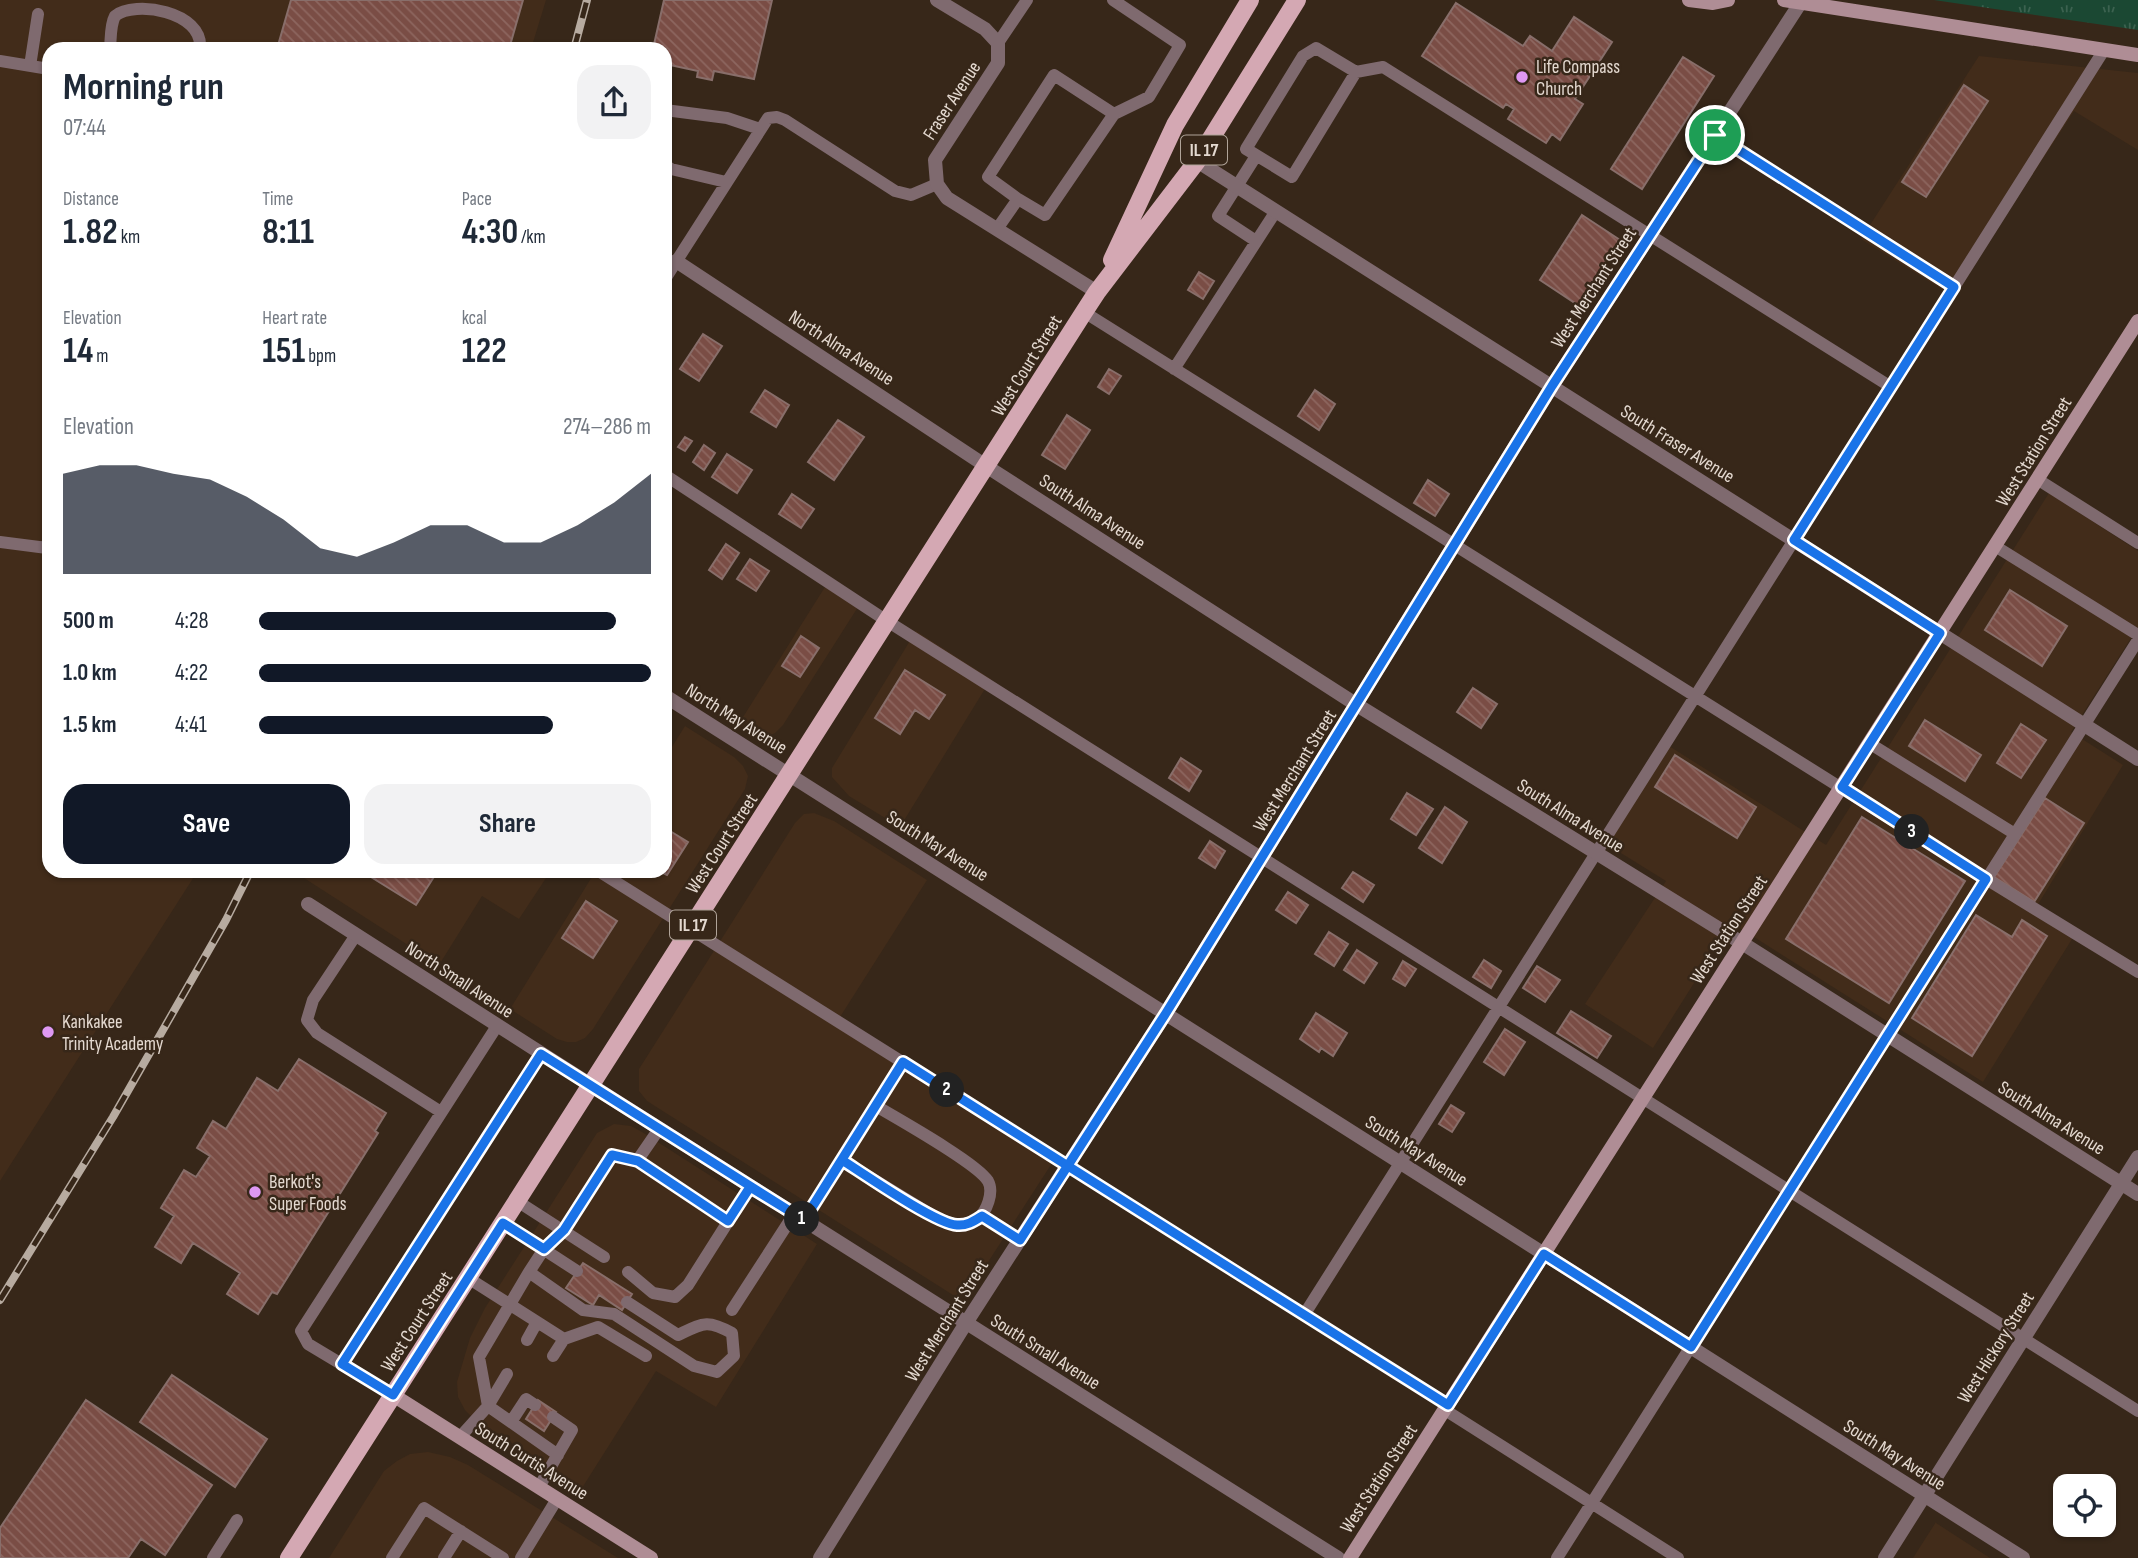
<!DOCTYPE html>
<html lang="en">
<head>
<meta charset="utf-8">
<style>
	body { margin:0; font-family:"Sofia Sans Condensed",sans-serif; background:#f2f2f3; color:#1f2937; height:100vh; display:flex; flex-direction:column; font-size:26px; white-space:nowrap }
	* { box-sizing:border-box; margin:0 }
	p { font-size:23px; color:#747a83 }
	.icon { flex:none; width:38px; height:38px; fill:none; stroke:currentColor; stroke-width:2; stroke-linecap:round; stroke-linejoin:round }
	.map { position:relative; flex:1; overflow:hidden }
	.details { position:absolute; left:42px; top:42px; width:630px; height:836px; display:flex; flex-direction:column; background:#fff; border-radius:21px; box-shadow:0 2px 5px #0004 }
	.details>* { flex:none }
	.controls { position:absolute; left:2053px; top:1474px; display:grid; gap:14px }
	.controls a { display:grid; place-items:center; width:63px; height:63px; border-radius:14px; background:#fff; box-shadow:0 2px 5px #0004; font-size:35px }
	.pin { position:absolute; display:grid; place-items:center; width:60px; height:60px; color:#fff; margin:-30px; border:4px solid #fff; border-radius:50%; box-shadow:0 2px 7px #0007 }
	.km { position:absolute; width:35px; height:35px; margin:-18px; border-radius:50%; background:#222; color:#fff; font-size:19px; line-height:35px; text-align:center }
	.round { display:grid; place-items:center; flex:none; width:74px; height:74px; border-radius:21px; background:#f2f2f3 }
	.head { display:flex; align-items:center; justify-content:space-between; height:119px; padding:0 21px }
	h1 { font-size:38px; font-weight:700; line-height:52px }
	.metrics { display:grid; grid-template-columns:repeat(3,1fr); gap:10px; height:119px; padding:7px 21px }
	.metrics div { display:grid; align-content:center }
	.metrics b { font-size:35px; font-weight:700 }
	.metrics small { font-size:19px; font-weight:400 }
	.metrics p { font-size:19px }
	.chart { height:196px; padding:14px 21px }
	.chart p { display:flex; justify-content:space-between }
	.chart svg { width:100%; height:126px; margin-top:7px; fill:#111827; opacity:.7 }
	.action { display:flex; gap:14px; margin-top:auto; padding:14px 21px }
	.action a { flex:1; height:80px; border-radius:21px; background:#111827; color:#fff; font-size:28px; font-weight:700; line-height:80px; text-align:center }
	.action a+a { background:#f2f2f3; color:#1f2937 }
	ul { padding:0 21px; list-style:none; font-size:23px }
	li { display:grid; grid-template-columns:112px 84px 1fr; align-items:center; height:52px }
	li i { height:18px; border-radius:9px; background:#111827 }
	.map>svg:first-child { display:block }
</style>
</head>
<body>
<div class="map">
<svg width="2138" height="1558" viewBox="0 0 2138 1558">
	<defs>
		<pattern id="park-tufts" width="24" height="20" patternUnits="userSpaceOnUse" patternTransform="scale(1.75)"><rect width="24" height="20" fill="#1b4833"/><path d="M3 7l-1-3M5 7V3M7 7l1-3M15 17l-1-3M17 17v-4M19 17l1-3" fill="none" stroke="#3c6250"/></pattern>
		<pattern id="building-back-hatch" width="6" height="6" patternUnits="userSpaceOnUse" patternTransform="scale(1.75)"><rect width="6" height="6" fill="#7a4d45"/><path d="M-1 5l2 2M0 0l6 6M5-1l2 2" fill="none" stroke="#8d665f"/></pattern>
	</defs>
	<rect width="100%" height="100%" fill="#372719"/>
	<path fill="#422c1a" d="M0,0H546L531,49H49V872H197L0,1181Z
		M1979,56L2138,73V150L2074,111L1953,296L1861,239Z
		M2049,493L2138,551V627L2071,732L2123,765L2037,906L2077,931L1983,1082L1732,923L1653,1048L1585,1004L1666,881L1608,845L1669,746L1826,845Z
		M825,587L858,607L783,725L775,733L767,737L756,734L738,725Z
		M916,631L991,679L900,827L849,796L832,777V768Z
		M685,726L734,757L743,766L748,776L745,789L593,1029L585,1038L576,1042H567L557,1039L510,1009L595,872H665V758Z
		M814,813L834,821L927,880L840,1017L1056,1157L968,1293L961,1296L953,1295L647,1101L639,1091V1069L795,823L804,814Z
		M308,872H550L519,919L482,896L439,965L304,878Z
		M614,1124L631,1126L642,1132L817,1244L716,1407L656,1371L582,1488L474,1419L465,1410L458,1397L457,1382L470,1338L485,1308L597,1133Z
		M428,1452L450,1457L468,1465L618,1558H329L384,1471L397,1461L410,1454Z
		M1936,1522V1523L1990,1558H1913Z"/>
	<path fill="url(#park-tufts)" d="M1934,0H2138V30Z"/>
	<path fill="url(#building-back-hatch)" stroke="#886e6a" stroke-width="2" d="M291,0H523L509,49H277Z
		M664,0H772L754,79L714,71L712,80L697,77L698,71L665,64V49H653Z
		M1456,3L1523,46L1530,36L1552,51L1574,17L1612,42L1575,99L1583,104L1560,140L1552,134L1546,143L1508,119L1514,109L1506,104L1503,108L1422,56Z
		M1683,57L1714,76L1642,189L1611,169Z
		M1964,85L1988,101L1926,197L1902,182Z
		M1582,215L1620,240L1578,305L1540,280Z
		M1199,272L1214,281L1203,299L1188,290Z
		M703,334L722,346L699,381L680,369Z
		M1109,369L1121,376L1109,394L1098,387Z
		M765,390L789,405L776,427L751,412Z
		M1315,390L1335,404L1319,430L1298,416Z
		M1067,415L1090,430L1065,469L1042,455Z
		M838,420L864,437L834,480L808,462Z
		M685,437L692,441L685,451L678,447Z
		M704,445L715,453L704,470L693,462Z
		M727,454L752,470L737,493L712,477Z
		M1428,480L1449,494L1435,516L1414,503Z
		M792,494L814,509L801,528L779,514Z
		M726,544L739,553L722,579L709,570Z
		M750,559L769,571L756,591L737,579Z
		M2010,590L2067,626L2042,666L1985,630Z
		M801,636L819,648L800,677L782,666Z
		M905,670L945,695L929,719L915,710L900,734L875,718Z
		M1473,688L1497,704L1481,728L1457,712Z
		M1925,720L1981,755L1965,781L1909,746Z
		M2021,724L2046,740L2021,778L1997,763Z
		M1675,755L1756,807L1737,838L1655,787Z
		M1181,758L1201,771L1189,791L1169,778Z
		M1407,793L1433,809L1416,835L1391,819Z
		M2045,798L2084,823L2034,902L1994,877Z
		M1445,807L1467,822L1442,863L1419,848Z
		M1862,817L1965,881L1889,1003L1786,939Z
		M670,831L688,842L667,875L661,872H665V839Z
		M1210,841L1225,851L1215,868L1199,858Z
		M363,872H437L416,905Z
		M1353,872L1374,885L1363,902L1342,888Z
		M1288,892L1308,905L1296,923L1276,910Z
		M586,901L617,921L593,958L562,938Z
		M1976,915L2012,937L2022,920L2047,936L1972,1056L1912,1018Z
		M1329,932L1348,944L1334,966L1315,954Z
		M1357,950L1377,963L1364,983L1344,970Z
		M1484,960L1501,971L1491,988L1473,977Z
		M1403,961L1416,969L1405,986L1393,979Z
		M1537,966L1560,980L1545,1002L1523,988Z
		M1571,1011L1611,1036L1597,1058L1557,1033Z
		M1316,1013L1347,1033L1333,1056L1321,1048L1319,1052L1300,1039Z
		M1505,1029L1525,1042L1504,1075L1484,1062Z
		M299,1059L386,1113L375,1131L378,1133L277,1294L272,1292L258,1314L227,1294L240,1273L193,1243L181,1263L155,1247L174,1216L161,1208L184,1170L196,1177L210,1156L197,1148L213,1121L226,1129L257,1078L278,1091Z
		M1451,1105L1464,1113L1452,1132L1439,1124Z
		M583,1263L632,1294L622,1310L599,1295L593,1305L566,1288Z
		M172,1375L267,1439L235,1487L140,1422Z
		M86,1400L212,1485L165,1555L141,1539L128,1558H0V1528Z
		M538,1400L556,1412L544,1431L526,1419Z"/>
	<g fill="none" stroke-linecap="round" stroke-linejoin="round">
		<path stroke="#7f6a6f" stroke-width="12" d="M998,43L1027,0
			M110,49C111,39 110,25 115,16C134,0 204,11 200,49
			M0,61L49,69
			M30,66L38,14
			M1356,72L1292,177L1246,149L1303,56L1316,48L1356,72L1383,67L1891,387
			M665,110L727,118L760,129
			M1715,135L1954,287
			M665,165L671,169L726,182
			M1018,199L988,177L1054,75L1114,114
			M997,229L1018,199L1045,215L1114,114L1149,97L1180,45L1113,0
			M1256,241L1218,216L1256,156
			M665,279L768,118L777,117L785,120L895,191L911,195L937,184
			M1084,312L1986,879L2138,972
			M1174,369L1276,211
			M665,475L887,621L2138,1411
			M2037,479L2138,543
			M0,542L47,548L49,534
			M1995,546L2138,635
			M1869,743L2015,834
			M600,872L1448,1405
			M356,935L313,1000L307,1020L317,1033L441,1112
			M842,1160L937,1218C951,1224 963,1229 977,1219C987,1212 994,1192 988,1181C977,1163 898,1119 876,1106
			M637,1161L659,1129
			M517,1201L604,1257
			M982,1216L1020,1240
			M804,1220L903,1062
			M503,1223L577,1271
			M529,1272L583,1310L614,1314L694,1366L717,1372L734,1356L732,1333C707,1319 703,1323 678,1335L627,1302
			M628,1272L653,1293L675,1297L688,1285L750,1187
			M468,1278L564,1339L553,1356
			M732,1310L794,1214
			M1304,1315L2104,50
			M564,1339L598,1327L646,1356
			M527,1340L537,1322
			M342,1364L541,1054
			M393,1395L308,1344L301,1331L497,1026
			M488,1406L479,1357L529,1272L544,1249L564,1230L612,1155L637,1161L728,1221
			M488,1406L507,1374
			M1445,1410L1678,1558
			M511,1422L526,1399L535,1405
			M460,1437L488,1406L558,1455
			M539,1487L572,1430L553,1417
			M213,1558L237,1520
			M392,1558L424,1508L503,1558
			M444,1558L461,1531
			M521,1558L557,1499
			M1557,1558L2138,640"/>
		<path stroke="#7f6a6f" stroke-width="14" d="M937,0L985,29L998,43V63L935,160L937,184L947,198L1097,292
			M1197,161L2138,759
			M676,261L986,466L1357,705L1742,943L2138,1194
			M665,696L2023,1558
			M308,904L622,1105L1338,1558
			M820,1558L966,1323L1166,1013L1552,386L1801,2
			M1885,1558L2138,1157"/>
		<path stroke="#af8d95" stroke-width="14" d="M1689,0L1713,3L1728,0
			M1784,0L2138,55
			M393,1395L651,1558
			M1350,1558L2138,321"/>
		<path stroke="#d4a8b3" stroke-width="18" d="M1112,260L1175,125L1250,0
			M289,1558L1084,312L1097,292L1197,161L1297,0"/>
		<g stroke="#b7aba0" stroke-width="8">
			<path id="rail" d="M574,49L587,0
				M0,1300L113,1117L226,920L250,872"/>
		</g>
		<use href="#rail" stroke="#372719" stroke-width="5" stroke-dasharray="16" stroke-linecap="butt"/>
	</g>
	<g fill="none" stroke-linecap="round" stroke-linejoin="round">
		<g stroke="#fff" stroke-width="14">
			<path id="route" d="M1715,135L1552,386L1166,1013L1020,1240L982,1216C974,1221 967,1226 957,1225C936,1224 864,1174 842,1160L804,1220C716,1164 628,1109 541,1054L342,1364L393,1395L503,1223L544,1249L564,1230L612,1155L638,1161L728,1221L750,1187L804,1220L903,1062C1085,1177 1266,1291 1448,1405L1544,1254L1691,1347L1986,879L1842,787L1940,633L1794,540L1954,287L1715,135"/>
		</g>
		<use href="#route" stroke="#1a73e8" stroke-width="9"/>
	</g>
	<g fill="#de98f3" stroke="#372719" stroke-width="2.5">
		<circle cx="1522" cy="77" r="7"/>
		<circle cx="48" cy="1032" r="7"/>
		<circle cx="255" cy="1192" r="7"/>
	</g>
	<g text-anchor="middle" stroke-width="5" stroke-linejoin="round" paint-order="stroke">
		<g fill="#372719" stroke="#b0a499" stroke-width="2">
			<rect x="1181" y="135.5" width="46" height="29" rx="5"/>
			<rect x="670" y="910.5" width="46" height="29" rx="5"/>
		</g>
		<g font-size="18" font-weight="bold" fill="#e4d9d0">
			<text x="1204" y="156">IL 17</text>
			<text x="693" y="931">IL 17</text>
		</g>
		<g font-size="19" fill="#e4d9d0" stroke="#372719" text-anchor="start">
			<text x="1536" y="73">Life Compass<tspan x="1536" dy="22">Church</tspan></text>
			<text x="62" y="1028">Kankakee<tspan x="62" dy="22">Trinity Academy</tspan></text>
			<text x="269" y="1188">Berkot's<tspan x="269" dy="22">Super Foods</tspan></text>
		</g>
		<g font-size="19" fill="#e4d9d0" stroke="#372719">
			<text transform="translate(951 100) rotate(-57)" y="7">Fraser Avenue</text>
			<text transform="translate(1593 287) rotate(-57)" y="7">West Merchant Street</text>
			<text transform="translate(842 347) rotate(33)" y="7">North Alma Avenue</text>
			<text transform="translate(1026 365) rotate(-58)" y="7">West Court Street</text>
			<text transform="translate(1678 443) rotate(32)" y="7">South Fraser Avenue</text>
			<text transform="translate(2033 451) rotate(-58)" y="7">West Station Street</text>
			<text transform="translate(1093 511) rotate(33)" y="7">South Alma Avenue</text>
			<text transform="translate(737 718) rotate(32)" y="7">North May Avenue</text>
			<text transform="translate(1294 770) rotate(-58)" y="7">West Merchant Street</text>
			<text transform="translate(1571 815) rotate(32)" y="7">South Alma Avenue</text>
			<text transform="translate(721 843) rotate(-57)" y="7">West Court Street</text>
			<text transform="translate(938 845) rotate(32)" y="7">South May Avenue</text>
			<text transform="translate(1728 929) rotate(-57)" y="7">West Station Street</text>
			<text transform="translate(460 979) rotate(33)" y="7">North Small Avenue</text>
			<text transform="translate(2052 1117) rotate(32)" y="7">South Alma Avenue</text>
			<text transform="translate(1417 1150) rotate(32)" y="7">South May Avenue</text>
			<text transform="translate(946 1320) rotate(-58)" y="7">West Merchant Street</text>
			<text transform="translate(416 1321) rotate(-57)" y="7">West Court Street</text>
			<text transform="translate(1995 1347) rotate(-58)" y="7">West Hickory Street</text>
			<text transform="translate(1046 1351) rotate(32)" y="7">South Small Avenue</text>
			<text transform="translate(1895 1454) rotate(32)" y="7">South May Avenue</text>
			<text transform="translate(532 1460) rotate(32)" y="7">South Curtis Avenue</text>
			<text transform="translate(1378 1478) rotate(-57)" y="7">West Station Street</text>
		</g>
	</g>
</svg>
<div class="controls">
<a><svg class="icon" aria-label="locate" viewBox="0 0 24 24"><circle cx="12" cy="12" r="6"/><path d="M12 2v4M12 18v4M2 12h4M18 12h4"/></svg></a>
</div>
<div class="pin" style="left:1715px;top:135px;background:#1e9e55"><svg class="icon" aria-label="arrive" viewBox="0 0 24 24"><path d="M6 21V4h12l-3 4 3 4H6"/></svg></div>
<b class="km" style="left:802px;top:1219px">1</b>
<b class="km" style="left:947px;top:1090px">2</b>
<b class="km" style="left:1912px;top:832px">3</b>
<section class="details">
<div class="head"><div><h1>Morning run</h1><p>07:44</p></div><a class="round"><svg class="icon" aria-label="share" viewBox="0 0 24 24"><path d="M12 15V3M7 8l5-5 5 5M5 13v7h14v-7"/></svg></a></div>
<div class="metrics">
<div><p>Distance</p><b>1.82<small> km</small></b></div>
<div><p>Time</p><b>8:11</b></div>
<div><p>Pace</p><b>4:30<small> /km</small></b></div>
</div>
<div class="metrics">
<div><p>Elevation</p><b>14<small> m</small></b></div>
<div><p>Heart rate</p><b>151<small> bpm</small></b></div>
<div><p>kcal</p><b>122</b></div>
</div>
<div class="chart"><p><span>Elevation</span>274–286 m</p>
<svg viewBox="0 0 160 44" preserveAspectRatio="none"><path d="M0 44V9L10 6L20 6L30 9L40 11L50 17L60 25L70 35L80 38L90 33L100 27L110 27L120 33L130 33L140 27L150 19L160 9V44z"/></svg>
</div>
<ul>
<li><b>500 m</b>4:28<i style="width:91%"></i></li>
<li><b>1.0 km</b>4:22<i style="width:100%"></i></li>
<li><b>1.5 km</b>4:41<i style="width:75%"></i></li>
</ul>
<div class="action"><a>Save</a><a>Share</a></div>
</section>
</div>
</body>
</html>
